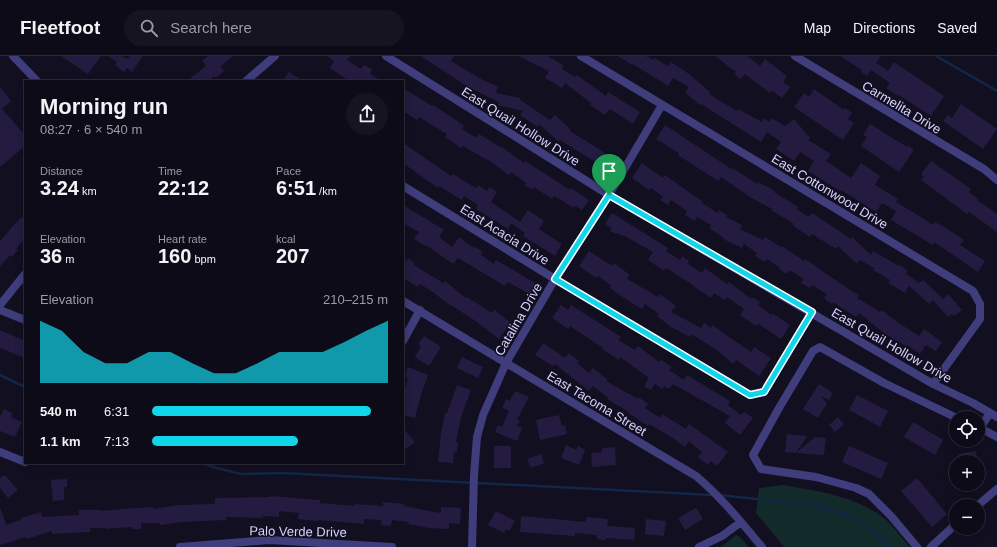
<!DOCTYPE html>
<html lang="en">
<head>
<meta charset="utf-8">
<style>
	body { margin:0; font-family:Arial,sans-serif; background:#171422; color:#f1f3f6; height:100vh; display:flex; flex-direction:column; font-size:15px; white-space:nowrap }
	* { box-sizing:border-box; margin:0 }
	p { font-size:13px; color:#9b9ba2 }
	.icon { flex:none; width:22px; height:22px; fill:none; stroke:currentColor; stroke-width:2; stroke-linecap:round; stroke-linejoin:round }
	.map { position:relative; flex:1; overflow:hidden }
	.drawer { position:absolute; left:24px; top:24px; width:380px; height:384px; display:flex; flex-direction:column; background:#0e0b19; border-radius:0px; box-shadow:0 2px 10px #0003,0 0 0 1px #2e2b38 }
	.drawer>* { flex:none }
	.fabs { position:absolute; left:949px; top:355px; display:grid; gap:8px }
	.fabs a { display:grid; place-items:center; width:36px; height:36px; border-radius:50%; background:#0e0b19; box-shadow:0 2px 10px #0003,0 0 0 1px #2e2b38; font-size:20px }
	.pin { position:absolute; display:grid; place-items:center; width:34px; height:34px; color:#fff; margin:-41px -17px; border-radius:50% 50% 50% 0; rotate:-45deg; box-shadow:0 0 4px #0007 }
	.pin .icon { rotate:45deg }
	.round { display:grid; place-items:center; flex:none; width:42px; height:42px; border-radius:21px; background:#171422 }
	.headline { display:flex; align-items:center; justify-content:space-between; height:68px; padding:0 16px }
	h1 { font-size:22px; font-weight:600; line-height:30px }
	.figures { display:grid; grid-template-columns:repeat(3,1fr); gap:6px; height:68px; padding:4px 16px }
	.figures div { display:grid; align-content:center }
	.figures b { font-size:20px; font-weight:600 }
	.figures small { font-size:11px; font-weight:400 }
	.figures p { font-size:11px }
	.chart { height:112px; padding:8px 16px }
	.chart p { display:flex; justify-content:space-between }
	.chart svg { width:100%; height:72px; margin-top:4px; fill:#11d5e9; opacity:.7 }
	ul { padding:0 16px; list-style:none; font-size:13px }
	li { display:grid; grid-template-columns:64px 48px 1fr; align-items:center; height:30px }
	li i { height:10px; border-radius:5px; background:#11d5e9 }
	header { display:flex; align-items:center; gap:24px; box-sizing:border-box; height:56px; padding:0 20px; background:#0e0b19; border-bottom:1px solid #2e2b38 }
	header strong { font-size:19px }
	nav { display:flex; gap:22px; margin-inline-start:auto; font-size:14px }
	.search { width:280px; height:36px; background:#171422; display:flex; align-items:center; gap:10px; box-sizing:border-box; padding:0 14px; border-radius:22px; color:#9b9ba2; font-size:15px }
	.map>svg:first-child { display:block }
</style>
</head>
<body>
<header>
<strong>Fleetfoot</strong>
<div class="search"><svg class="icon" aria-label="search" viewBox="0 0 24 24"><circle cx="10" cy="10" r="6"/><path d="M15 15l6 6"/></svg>Search here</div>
<nav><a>Map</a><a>Directions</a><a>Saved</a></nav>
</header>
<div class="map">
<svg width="997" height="491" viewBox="0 0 997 491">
	<rect width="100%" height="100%" fill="#120f21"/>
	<path fill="#122a29" d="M783,429C818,435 856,440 885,463C894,471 902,482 910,491H784L756,457L759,432Z
		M736,479L740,481L749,491H721Z"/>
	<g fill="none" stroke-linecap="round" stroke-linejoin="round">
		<path stroke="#122747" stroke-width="2.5" d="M936,0L997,35
			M0,319L25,331
			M202,407L213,411L241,418L283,417L712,439
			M719,439L821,450L851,461L879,479L890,491"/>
	</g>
	<path fill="#231c40" d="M61,0H101L88,18Z
		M108,0H122L127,3L130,0H143L132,16L127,12L124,16L115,9L117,6Z
		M208,0H233L220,11L224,15L216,22L214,20L209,25H187L206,10L202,5Z
		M327,0H350L347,4L361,13L364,9L372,13L370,18L382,25H349L330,12L334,5Z
		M421,0H454L451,5L479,22L498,31L496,37L520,42V44L550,64L555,59L571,74L570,75L613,102L607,113L560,84L559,86L539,68L538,71L520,59L523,55L498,49L499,46L468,31Z
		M518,0H548L564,10L562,13L575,21L577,19L606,40L608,36L640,56L633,68L610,53L605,59L590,49L591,47L565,27L562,32L545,22L549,15Z
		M618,0H646L653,4L654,2L668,10L671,6L689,18L711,37L709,38L737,55L738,53L762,66L764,62L769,66L772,62L785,70L794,63L810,82L808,84L831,98L826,105L851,122L861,107L880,120L875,129L898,143L896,146L924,163L933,169L935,166L949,174L964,184L960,189L985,205L978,216L934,186L933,189L891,164L896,155L882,147L876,156L841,134L840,135L808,115L814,105L800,96L794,105L776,93L781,86L767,76L761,86L701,48L700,49L685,36L689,31L673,22L668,30L633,8L632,9Z
		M715,0H747L760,10L765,3L787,20L783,26L790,31L782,42L772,35L770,37L745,18L741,23L734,18L736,16Z
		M840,0H881L876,7L888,15L894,6L944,40L931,60L899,39L898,40L886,32L890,27L871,14L867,20L861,16L862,14Z
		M289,16L303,25H283Z
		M0,31L11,45L2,53L25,79V90L0,111Z
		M403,32L432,50L433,49L450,60L464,70L462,73L476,82L479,78L502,92V91L524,107L525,105L570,134L571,132L589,144L582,154L575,150L574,152L558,142V143L554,140L552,143L534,131L532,134L525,129L526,127L511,116L509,119L487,103V104L463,90L461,92L445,81L447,78L419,61L417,64L403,55Z
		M814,33L844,54L845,52L852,57L848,63L854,67L843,84L794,51L804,37L809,41Z
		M961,48L997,73L983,93L943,65L948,59L952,62Z
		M870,68L907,91L908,89L914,94L899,116L861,90L867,81L863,79Z
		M665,69L733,114V112L757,128L758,126L775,135L774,136L798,151L796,153L809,161L812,157L851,183L852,181L871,199L873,195L899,210L900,209L908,215L906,218L919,227L923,224L943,243L948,238L962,254L954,260L952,258L948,261L933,244L929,248L909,230L905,237L888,227L890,224L873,214L874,212L860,204L857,208L838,190L836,193L812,178L810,181L793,170L794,168L771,154L772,153L750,141L721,121L718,125L678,99L679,97L656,83Z
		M403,87L451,120L453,118L476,132L478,129L487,135L489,131L497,136L491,146L520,166L528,154L544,165L539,173L562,188L555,200L523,180L525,177L511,167L508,173L476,153L478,149L464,140L462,144L439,130L438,132L403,107Z
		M931,105L971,133L969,136L978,143L977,144L997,158V176L969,156L967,158L921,124L924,121L921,118Z
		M642,107L663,122L665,119L703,146L702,147L718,157L719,154L727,159L726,161L742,169L740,173L763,184L765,181L781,191L782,190L804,205L805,203L850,234L859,239L857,242L880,256L882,254L897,266L919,280L924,273L942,286L936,295L926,289L920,298L907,289L906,290L885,278L859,257L856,261L833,246L832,248L824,242L827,238L812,229L810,232L801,227L804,223L790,214L786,218L779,213L780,212L767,203L765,206L755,200L757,197L744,188L742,192L723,183L724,182L709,172L711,169L697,161L694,165L685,159L687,155L671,144L668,149L660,144L663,141L651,132L649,134L632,122Z
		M403,149L444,174L439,181L452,191L459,181L474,192L475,191L483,196L481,199L494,208L496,204L537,228L531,239L508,226L505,230L458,202L453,208L426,189L425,190L414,183L419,176L403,167Z
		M612,157L668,192L666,195L680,204L682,200L689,205L688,208L702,217L705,212L727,228L729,226L751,243L752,241L760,246L758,249L771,259L772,257L790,269L781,283L758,268L756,270L740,259L744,253L727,241L724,244L714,237L711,242L693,230V229L666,212L664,215L648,204L653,196L623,179V180L617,177L616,178L610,175L612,172L605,168Z
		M21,161L25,164V182L16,193L18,194L12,201L10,199L0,210V185Z
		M589,195L612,210L614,207L630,219L627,223L658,241L660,238L676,250L671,256L701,272L704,267L711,272L712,269L751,296L754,291L771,302L759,320L736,304L733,308L717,294L691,278L690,281L671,271L657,260L659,258L645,248L642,253L624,242L610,232L611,229L598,220L596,222L579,210Z
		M408,202L415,207L414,209L443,227L445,225L466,242L467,241L492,257L494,253L511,267L499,283L477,266L451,249V250L434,237L420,228L418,231L403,222V203L406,205Z
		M561,249L568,254L571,249L621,281L618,284L635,294L638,290L659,306L661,304L672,311L669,314L684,324L687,319L730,345L728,349L741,359L744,356L753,362L740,379L725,367L730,360L673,328L669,333L664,330L662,333L655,328L651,334L645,331V328L649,322L620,301L619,304L602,293L603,292L570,270L568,273L552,262Z
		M0,274L25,285V302L0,292Z
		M424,280L441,291L429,310L415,301L421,290L418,288Z
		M543,287L565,302L569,297L579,305L577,307L589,317L593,312L608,324L606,325L638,343L639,341L648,348L645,352L660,362L662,358L686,373L689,368L728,396L717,410L711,405L708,409L698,401L702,396L689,385L685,391L673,382L649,368L648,370L628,357L629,356L607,343L608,342L593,330L589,335L555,308L553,310L535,299Z
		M462,301L483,311L478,322L457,312Z
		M408,311L428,319L420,342L415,362L403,359L405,347H403V342L408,322L405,320Z
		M819,328L833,337L829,344L820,340L827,347L818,362L803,353Z
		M457,329L471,334L461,361L456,386H458L457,396L454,395L453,407L438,406L441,378L445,357H447Z
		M515,335L529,341L517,364L520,365L517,370L522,372L517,385L495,376L498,369L502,371L509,355L502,352L506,343L510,345Z
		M857,339L888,355L880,371L849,354Z
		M4,353L12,357L11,361L22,366L15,381L0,375V361Z
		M559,359L562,370L565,369L567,378L540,384L536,364Z
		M838,361L844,368L835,376L829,369Z
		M913,366L943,384L935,399L904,381Z
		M403,372L415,386L406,393L403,389Z
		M787,378L807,380L796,397L785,396Z
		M815,381L826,382L824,399L796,397Z
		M566,389L576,394L578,390L585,394L579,409L561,402Z
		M494,390H511V412H494Z
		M849,390L888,407L881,423L842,406Z
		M615,391L616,409L592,411L591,397L602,396V392Z
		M976,395L978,406H959L958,398Z
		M541,398L544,407L531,412L527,403Z
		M5,419L18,434L8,442L0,432V422Z
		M917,422L947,458L932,471L901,435Z
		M67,423V431H64V444L53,445L51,424Z
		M271,440L320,444V447L355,450V448L383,450V446L404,448V450L439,457V455L441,456V451L461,452L460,468L449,467V473L429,472L408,468L409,466L392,464L391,470L381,469L382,464L364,463V468L319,464V465L298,463L299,457L279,455V461L263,460V462L226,461V464L182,466L160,469V467H141V473H132V471L106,473V472H90V476L52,478V475L27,483L26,481L0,489V453H1L6,469L21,464V462L41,456L42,461L79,459V454H101V455L135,452L153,451V453L179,449L215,448V442L270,441Z
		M696,452L703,463L685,474L678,462Z
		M496,455L515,465L509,475L506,473L504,477L488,469Z
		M521,460L586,466V461L608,463L607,470L635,472L634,484L606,482V484L597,483V479L575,477V480L520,476Z
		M646,463L666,465L664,480L645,478Z"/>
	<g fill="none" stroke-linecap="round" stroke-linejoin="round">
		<path stroke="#3f3d7c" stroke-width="8" d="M13,0L37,25
			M386,0L609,139L933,328L973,347L997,361
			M581,0L973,235L980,248V263L933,328
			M795,0L984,113L997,124
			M246,25L275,0
			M403,130L555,223L750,339L764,336L812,256
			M403,245L506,307L696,420C721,441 741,466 762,491
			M0,249L25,218
			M0,254L25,264
			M403,285L420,254
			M978,371L997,381
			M980,372L990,357
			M0,396L25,406
			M977,450L997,433
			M180,491L269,484L392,491
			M472,491L474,419L477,381L483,359L506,307L555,223L609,139L662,49
			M699,491L722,480L741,466
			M917,491L891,460L869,438L856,432L816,421L761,413L753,399L779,352L813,295L820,291L884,327L957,362
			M931,491L956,468"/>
	</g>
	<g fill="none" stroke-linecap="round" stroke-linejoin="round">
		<g stroke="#fff" stroke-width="8">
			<path id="route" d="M609,139L812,256L764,336L750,339L555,223Z"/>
		</g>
		<use href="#route" stroke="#11d5e9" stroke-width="5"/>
	</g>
	<g text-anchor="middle" stroke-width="3" stroke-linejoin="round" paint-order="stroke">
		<g font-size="13" fill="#d7d2fc" stroke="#120f21">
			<text transform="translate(902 51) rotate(31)" y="5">Carmelita Drive</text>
			<text transform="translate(521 70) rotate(32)" y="5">East Quail Hollow Drive</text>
			<text transform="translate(830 135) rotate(31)" y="5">East Cottonwood Drive</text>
			<text transform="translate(505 178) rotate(32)" y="5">East Acacia Drive</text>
			<text transform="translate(518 263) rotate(-60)" y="5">Catalina Drive</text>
			<text transform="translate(892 289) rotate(30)" y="5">East Quail Hollow Drive</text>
			<text transform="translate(597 347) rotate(31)" y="5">East Tacoma Street</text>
			<text transform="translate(298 475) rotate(1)" y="5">Palo Verde Drive</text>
		</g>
	</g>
</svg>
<div class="fabs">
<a><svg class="icon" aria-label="locate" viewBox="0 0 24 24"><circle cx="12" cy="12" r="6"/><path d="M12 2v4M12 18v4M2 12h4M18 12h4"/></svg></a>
<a>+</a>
<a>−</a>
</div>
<div class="pin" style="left:609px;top:139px;background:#1e9e55"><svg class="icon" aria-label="arrive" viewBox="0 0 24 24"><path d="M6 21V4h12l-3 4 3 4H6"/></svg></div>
<section class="drawer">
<div class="headline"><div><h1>Morning run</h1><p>08:27 · 6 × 540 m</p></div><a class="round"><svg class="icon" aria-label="share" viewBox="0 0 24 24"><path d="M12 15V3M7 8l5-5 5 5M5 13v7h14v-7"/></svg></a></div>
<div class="figures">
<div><p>Distance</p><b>3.24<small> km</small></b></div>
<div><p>Time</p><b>22:12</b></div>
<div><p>Pace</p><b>6:51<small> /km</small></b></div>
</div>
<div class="figures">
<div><p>Elevation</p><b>36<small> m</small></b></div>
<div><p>Heart rate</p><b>160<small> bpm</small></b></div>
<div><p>kcal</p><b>207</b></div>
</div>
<div class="chart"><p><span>Elevation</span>210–215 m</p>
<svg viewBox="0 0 160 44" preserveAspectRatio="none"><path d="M0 44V6L10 12L20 25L30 32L40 32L50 25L60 25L70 32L80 38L90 38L100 32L110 25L120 25L130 25L140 19L150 12L160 6V44z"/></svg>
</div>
<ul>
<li><b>540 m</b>6:31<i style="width:93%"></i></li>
<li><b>1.1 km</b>7:13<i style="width:62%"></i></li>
</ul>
</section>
</div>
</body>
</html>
